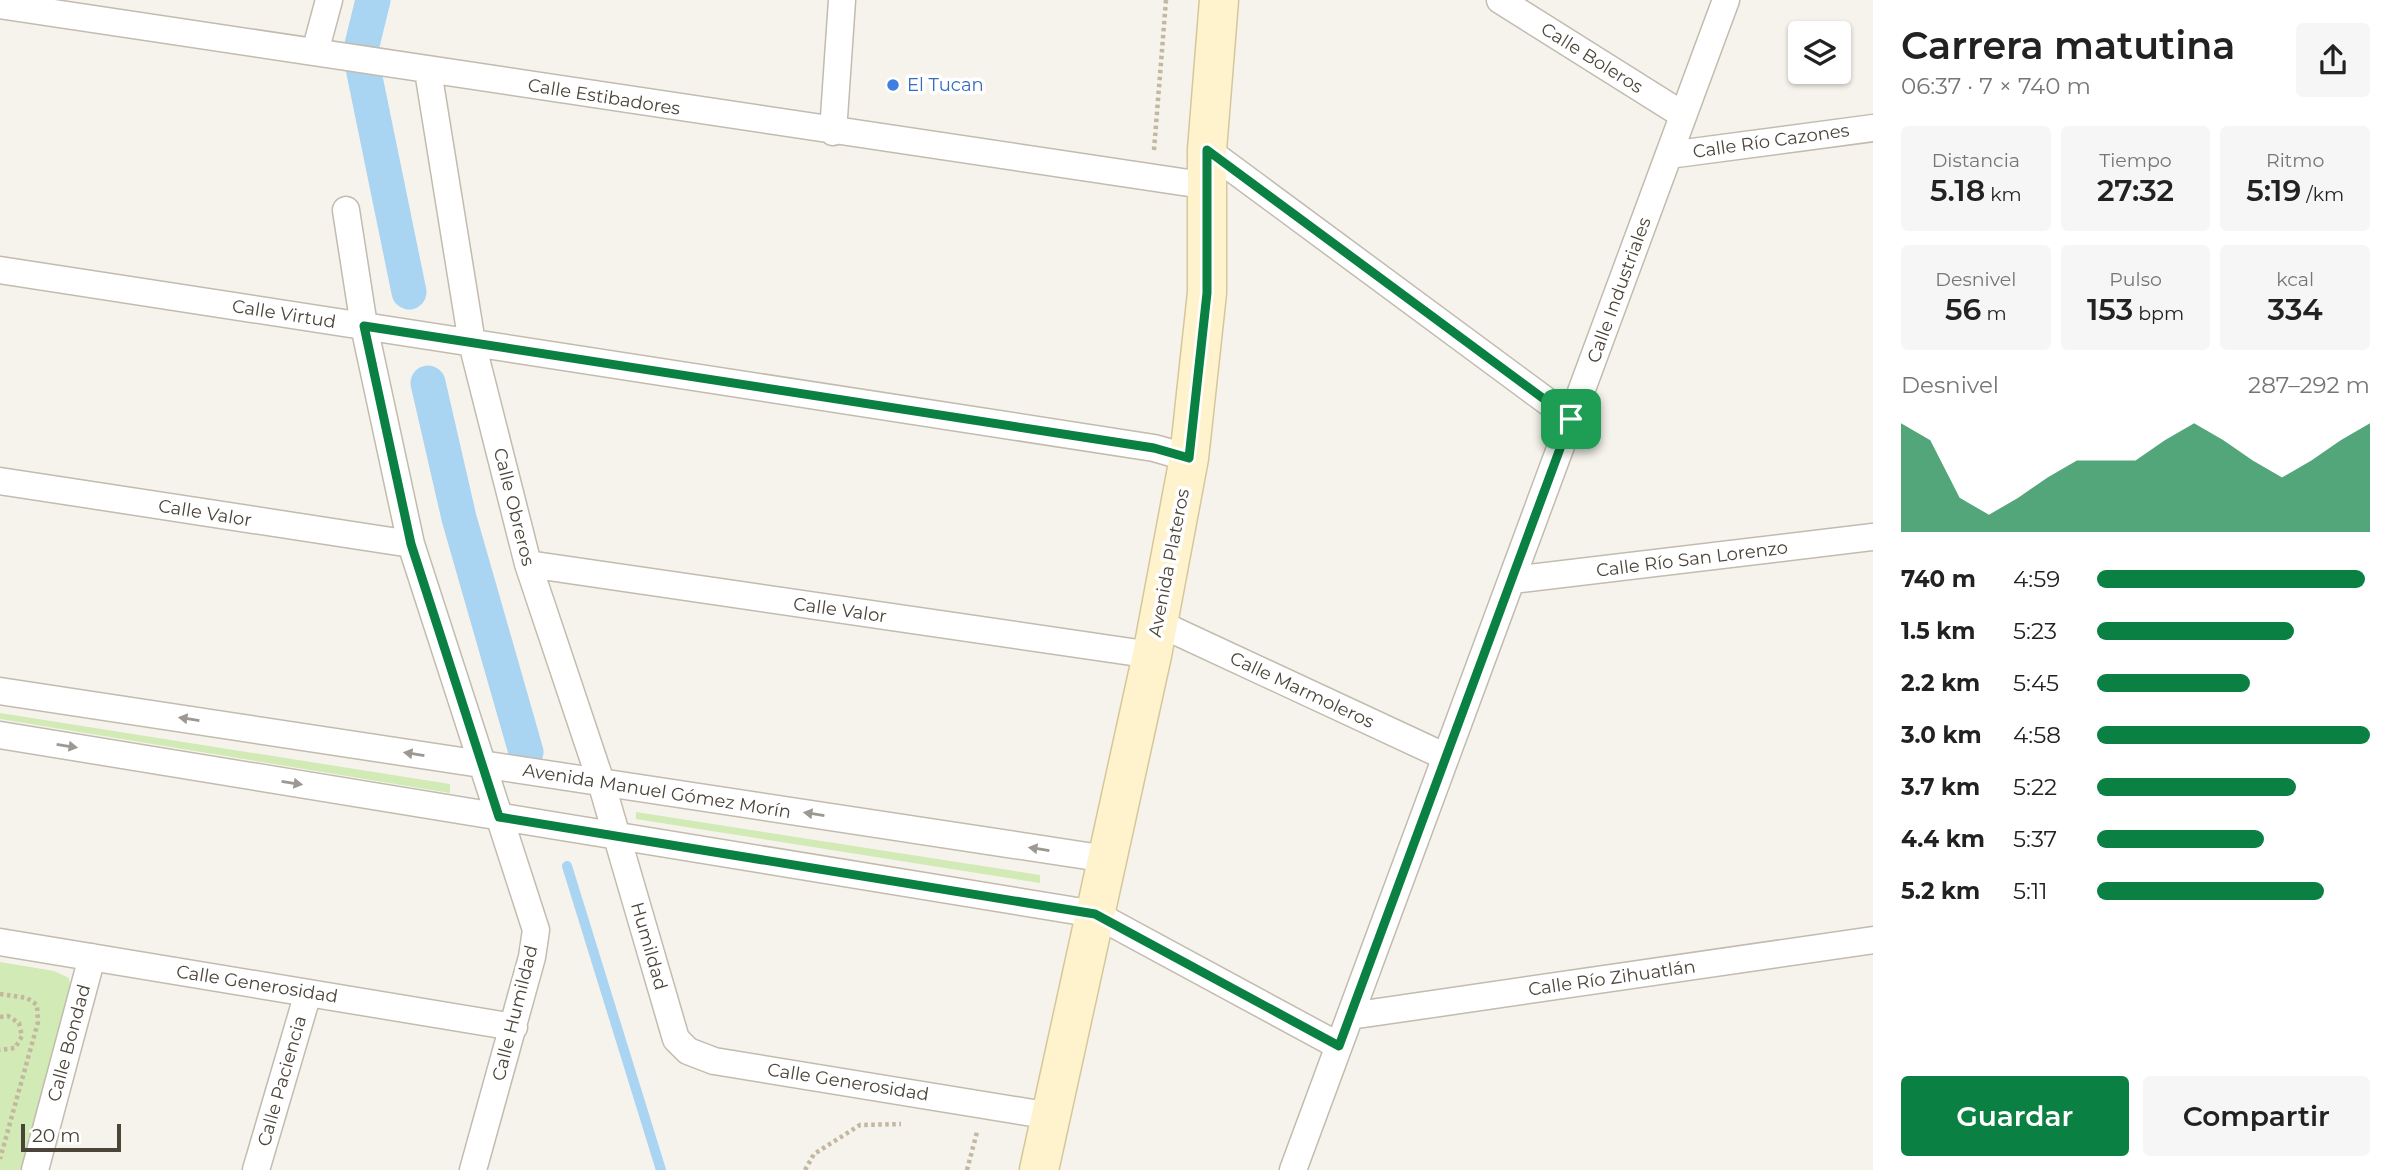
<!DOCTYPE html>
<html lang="es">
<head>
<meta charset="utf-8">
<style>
	body { margin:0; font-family:Montserrat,sans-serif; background:#f6f6f6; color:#222; height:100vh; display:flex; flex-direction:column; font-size:26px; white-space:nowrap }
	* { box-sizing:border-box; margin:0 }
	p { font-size:23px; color:#767676 }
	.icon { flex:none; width:38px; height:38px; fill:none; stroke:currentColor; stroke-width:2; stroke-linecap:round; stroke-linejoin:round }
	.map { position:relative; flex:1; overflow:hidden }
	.panel { display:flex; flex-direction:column; background:#fff; width:525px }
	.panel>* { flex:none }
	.buttons { position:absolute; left:1788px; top:21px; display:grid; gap:14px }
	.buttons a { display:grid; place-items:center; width:63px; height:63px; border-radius:7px; background:#fff; box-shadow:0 2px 5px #0004; font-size:35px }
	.scale { position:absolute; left:21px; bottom:18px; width:100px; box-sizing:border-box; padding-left:7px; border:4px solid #4b4439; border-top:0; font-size:19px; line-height:24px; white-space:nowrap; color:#4b4439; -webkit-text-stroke:5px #fff; paint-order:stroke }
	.pin { position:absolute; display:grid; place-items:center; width:60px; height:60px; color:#fff; margin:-30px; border-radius:14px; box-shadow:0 4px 10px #0006 }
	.round { display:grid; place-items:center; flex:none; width:74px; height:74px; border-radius:7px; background:#f6f6f6 }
	.head { display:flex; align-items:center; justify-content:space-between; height:119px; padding:0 28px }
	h1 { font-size:38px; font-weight:600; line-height:52px }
	.metrics { display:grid; grid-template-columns:repeat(3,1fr); gap:10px; height:119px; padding:7px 28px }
	.metrics div { display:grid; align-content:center; border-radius:7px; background:#f6f6f6; text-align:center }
	.metrics b { font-size:30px; font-weight:600 }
	.metrics small { font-size:19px; font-weight:400 }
	.metrics p { font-size:19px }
	.chart { height:196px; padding:14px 28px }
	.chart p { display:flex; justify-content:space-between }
	.chart svg { width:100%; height:126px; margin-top:7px; fill:#0b8043; opacity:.7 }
	.cta { display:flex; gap:14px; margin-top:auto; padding:14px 28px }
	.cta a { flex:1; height:80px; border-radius:7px; background:#0b8043; color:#fff; font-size:28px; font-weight:600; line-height:80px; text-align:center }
	.cta a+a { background:#f6f6f6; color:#222 }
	ul { padding:0 28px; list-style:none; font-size:23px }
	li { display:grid; grid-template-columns:112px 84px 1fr; align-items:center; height:52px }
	li i { height:18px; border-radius:9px; background:#0b8043 }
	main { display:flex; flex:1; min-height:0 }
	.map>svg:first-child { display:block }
</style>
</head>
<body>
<main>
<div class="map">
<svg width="1873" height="1170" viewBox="0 0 1873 1170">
	<rect width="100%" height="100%" fill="#f6f3ec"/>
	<path fill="#d2eab5" d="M0,713L450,784V793L0,719Z
		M636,812L1040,875V883L636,819Z
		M0,962L54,971L69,978L72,996L25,1170H0Z"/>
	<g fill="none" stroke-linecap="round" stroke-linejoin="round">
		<path stroke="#a9d4f2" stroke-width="10" d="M567,866L661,1170"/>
		<path stroke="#a9d4f2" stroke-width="35" d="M373,0L360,53L409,292
			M428,383L459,518L526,752"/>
		<g stroke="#c2bbae" stroke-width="29">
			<path id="street" d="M1500,0L1683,115
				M0,5L1209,186
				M315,52L329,0
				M428,71L472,343L528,564L601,782L676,1039L688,1051L714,1061L1051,1116
				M833,132L842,0
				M1207,150L1571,419
				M1669,155L1873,128
				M346,210L364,326L411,544L536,930L532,957L473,1170
				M0,270L1154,448L1189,458
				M0,481L411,544
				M528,564L1152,655
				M1512,580L1873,537
				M1158,623L1446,757
				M0,691L1107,859
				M0,735L1095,914L1339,1046
				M0,942L514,1027
				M1350,1016L1873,940
				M35,1170L92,957
				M256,1170L308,993
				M1293,1170L1726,0"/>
		</g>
		<g stroke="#d6c79b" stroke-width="41">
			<path id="secondary" d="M1039,1170L1152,655L1189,458L1207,293V150L1219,0"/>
		</g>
		<path stroke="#c4b79f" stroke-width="4.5" stroke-dasharray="3.5 3.5" stroke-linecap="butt" d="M1154,150L1166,0
			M0,994L27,998L37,1005L38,1022L0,1159
			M0,1017L8,1016L19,1023L22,1036L15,1048L0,1050
			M805,1170L814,1154L860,1125L901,1124
			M967,1170L977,1132"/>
		<use href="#street" stroke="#fff" stroke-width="26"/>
		<use href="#secondary" stroke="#fff3cd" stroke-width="38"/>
	</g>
	<defs><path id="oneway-solid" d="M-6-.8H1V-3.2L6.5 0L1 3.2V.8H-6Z" transform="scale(1.75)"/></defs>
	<g fill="#9c9892">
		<use href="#oneway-solid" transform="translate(189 719) rotate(-171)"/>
		<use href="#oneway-solid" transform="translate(67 746) rotate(9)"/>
		<use href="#oneway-solid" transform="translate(414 754) rotate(-171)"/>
		<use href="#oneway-solid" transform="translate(292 783) rotate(9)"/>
		<use href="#oneway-solid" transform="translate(814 814) rotate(-171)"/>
		<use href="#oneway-solid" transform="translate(1039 849) rotate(-171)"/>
	</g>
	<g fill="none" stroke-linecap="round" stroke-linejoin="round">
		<g stroke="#fff" stroke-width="14">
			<path id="route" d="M1207,150L1571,419L1339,1046L1095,914L499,817L411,544L364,326L1154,448L1189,458L1207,293Z"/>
		</g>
		<use href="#route" stroke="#0b8043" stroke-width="9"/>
	</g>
	<circle fill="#3f7fe0" stroke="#fff" stroke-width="2.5" cx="893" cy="85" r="7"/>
	<g text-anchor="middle" stroke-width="7" stroke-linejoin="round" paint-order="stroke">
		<g font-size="18" fill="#4b4439" stroke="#fff">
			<text transform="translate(1592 58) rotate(32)" y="6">Calle Boleros</text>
			<text transform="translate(604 97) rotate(9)" y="6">Calle Estibadores</text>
			<text transform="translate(1771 141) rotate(-8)" y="6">Calle Río Cazones</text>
			<text transform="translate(1619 290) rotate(-70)" y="6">Calle Industriales</text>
			<text transform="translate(284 314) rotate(9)" y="6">Calle Virtud</text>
			<text transform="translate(514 507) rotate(76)" y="6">Calle Obreros</text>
			<text transform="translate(205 513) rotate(9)" y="6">Calle Valor</text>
			<text transform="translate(1692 559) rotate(-7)" y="6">Calle Río San Lorenzo</text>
			<text transform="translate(1169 563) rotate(-79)" y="6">Avenida Plateros</text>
			<text transform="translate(840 610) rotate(8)" y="6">Calle Valor</text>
			<text transform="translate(1302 690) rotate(25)" y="6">Calle Marmoleros</text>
			<text transform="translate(657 791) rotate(9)" y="6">Avenida Manuel Gómez Morín</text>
			<text transform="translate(649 946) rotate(74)" y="6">Humildad</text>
			<text transform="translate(1612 978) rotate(-8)" y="6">Calle Río Zihuatlán</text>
			<text transform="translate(257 984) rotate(9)" y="6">Calle Generosidad</text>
			<text transform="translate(515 1013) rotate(-76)" y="6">Calle Humildad</text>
			<text transform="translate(69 1043) rotate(-75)" y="6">Calle Bondad</text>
			<text transform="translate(282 1081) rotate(-74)" y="6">Calle Paciencia</text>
			<text transform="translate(848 1082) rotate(9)" y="6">Calle Generosidad</text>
		</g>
		<g font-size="18" fill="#366cbe" stroke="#fff" text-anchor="start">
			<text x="907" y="91">El Tucan</text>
		</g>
	</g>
</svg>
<div class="buttons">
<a><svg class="icon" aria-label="layers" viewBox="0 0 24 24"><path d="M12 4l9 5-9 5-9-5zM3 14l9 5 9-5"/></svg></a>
</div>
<div class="scale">20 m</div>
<div class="pin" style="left:1571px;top:419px;background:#1e9e55"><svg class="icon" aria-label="arrive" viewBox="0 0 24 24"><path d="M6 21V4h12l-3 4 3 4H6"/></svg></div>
</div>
<section class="panel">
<div class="head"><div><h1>Carrera matutina</h1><p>06:37 · 7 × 740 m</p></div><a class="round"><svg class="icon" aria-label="share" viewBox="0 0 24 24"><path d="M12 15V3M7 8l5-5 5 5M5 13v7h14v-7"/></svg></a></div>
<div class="metrics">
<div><p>Distancia</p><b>5.18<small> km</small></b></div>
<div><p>Tiempo</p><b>27:32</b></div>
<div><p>Ritmo</p><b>5:19<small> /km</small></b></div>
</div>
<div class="metrics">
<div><p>Desnivel</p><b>56<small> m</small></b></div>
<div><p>Pulso</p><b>153<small> bpm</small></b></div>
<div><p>kcal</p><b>334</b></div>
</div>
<div class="chart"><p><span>Desnivel</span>287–292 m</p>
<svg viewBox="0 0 160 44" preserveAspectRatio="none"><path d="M0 44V6L10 12L20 32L30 38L40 32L50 25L60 19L70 19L80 19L90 12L100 6L110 12L120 19L130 25L140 19L150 12L160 6V44z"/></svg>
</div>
<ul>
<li><b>740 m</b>4:59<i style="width:98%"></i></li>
<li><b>1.5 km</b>5:23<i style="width:72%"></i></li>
<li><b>2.2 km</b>5:45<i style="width:56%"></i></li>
<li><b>3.0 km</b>4:58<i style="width:100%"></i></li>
<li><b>3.7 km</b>5:22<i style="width:73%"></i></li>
<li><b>4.4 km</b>5:37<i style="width:61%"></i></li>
<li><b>5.2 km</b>5:11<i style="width:83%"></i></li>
</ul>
<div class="cta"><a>Guardar</a><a>Compartir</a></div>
</section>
</main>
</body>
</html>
